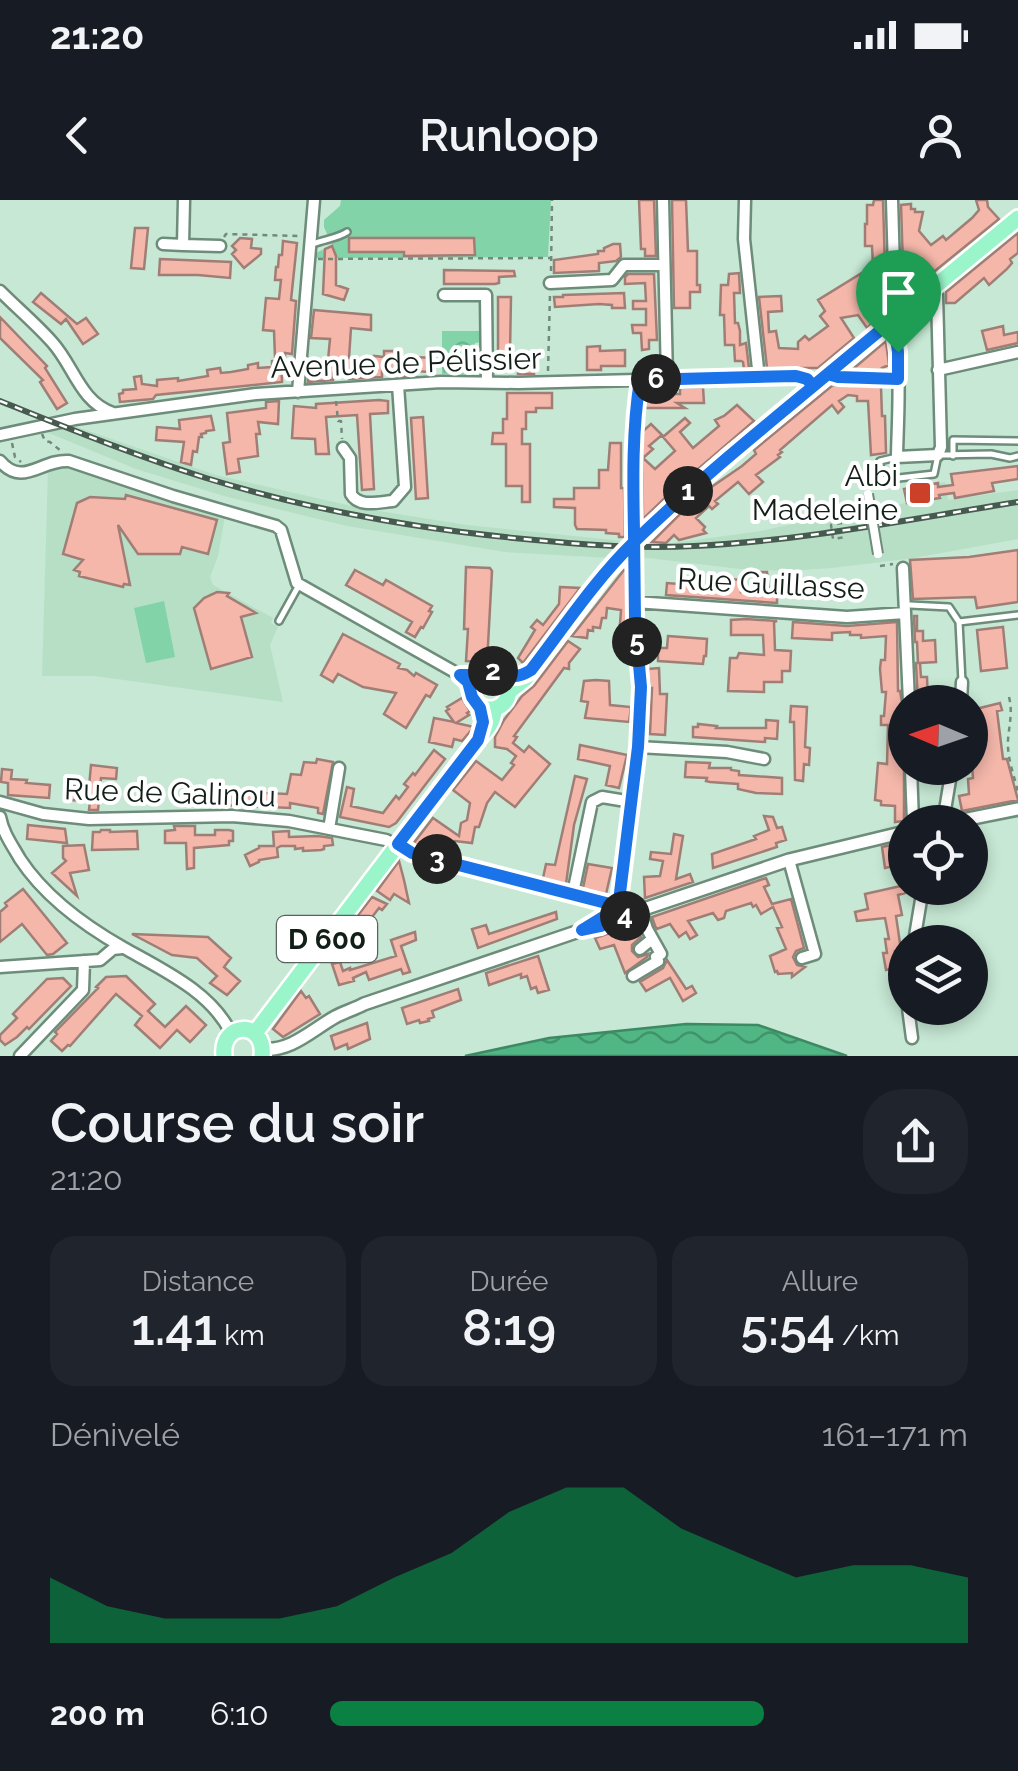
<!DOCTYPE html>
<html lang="fr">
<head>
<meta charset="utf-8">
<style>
	body { margin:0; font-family:Raleway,sans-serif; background:#20242c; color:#f1f3f6; height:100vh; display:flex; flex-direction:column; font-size:38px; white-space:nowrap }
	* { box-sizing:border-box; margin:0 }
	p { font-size:32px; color:#9ea1a6 }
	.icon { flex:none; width:55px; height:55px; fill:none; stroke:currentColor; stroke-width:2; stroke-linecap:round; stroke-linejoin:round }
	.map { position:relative; height:856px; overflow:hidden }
	.details { display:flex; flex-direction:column; background:#171b24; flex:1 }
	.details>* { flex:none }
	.needle { width:65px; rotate:272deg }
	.buttons { position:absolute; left:888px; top:485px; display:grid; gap:20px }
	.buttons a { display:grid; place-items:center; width:100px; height:100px; border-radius:50%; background:#171b24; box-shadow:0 5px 15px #0003; font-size:50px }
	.pin { position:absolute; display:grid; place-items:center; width:85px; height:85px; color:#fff; margin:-102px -42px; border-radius:50% 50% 50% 0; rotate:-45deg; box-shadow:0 0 10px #0007 }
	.pin .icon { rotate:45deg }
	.km { position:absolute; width:50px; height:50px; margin:-25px; border-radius:50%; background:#222; color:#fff; font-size:28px; line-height:50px; text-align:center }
	.round { display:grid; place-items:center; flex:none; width:105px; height:105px; border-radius:40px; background:#20242c }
	.headline { display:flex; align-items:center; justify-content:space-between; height:170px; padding:0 50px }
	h1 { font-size:55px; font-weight:600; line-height:75px }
	.figures { display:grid; grid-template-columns:repeat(3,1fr); gap:15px; height:170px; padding:10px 50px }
	.figures div { display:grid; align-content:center; border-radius:25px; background:#20242c; text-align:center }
	.figures b { font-size:50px; font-weight:600 }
	.figures small { font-size:28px; font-weight:400 }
	.figures p { font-size:28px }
	.chart { height:280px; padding:20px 50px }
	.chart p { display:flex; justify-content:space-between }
	.chart svg { width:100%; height:180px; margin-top:10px; fill:#0b8043; opacity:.7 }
	ul { padding:0 50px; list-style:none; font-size:32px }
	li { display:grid; grid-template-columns:160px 120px 1fr; align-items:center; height:75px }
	li i { height:25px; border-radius:12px; background:#0b8043 }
	.status { display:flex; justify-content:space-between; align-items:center; height:70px; padding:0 50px; background:#171b24; direction:ltr }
	.status svg { height:28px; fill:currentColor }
	header { display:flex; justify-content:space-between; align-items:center; height:130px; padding:0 50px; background:#171b24; font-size:45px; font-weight:600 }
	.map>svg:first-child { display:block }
</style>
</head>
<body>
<div class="status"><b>21:20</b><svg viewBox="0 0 49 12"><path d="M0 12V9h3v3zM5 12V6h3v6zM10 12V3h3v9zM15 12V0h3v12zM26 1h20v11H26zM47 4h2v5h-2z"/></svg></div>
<header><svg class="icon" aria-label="back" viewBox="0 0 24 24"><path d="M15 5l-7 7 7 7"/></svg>Runloop<svg class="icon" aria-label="person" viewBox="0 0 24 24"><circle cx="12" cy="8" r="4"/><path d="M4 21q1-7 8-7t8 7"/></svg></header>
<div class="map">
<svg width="1018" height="856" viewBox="0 0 1018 856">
	<defs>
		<pattern id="forest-crowns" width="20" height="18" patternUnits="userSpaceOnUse" patternTransform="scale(2.5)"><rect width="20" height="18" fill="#82d3a7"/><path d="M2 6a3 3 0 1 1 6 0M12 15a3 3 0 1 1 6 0" fill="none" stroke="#6fb58f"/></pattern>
		<pattern id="water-waves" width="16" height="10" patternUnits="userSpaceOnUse" patternTransform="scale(2.5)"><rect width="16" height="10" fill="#50b683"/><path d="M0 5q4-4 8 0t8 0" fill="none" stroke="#41936a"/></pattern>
	</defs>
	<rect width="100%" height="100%" fill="#c6e8d4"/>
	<path fill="#b7dfc6" d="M74,226L216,275L360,308L467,325L623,341L609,358L505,352L347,326L224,296L136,269L44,231Z
		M59,265L77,267L225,316L218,356L210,377L213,385L273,418L271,423L278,427L270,445L283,502L95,476H42L48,270Z
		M945,282L948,300L1018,290V339L914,358L832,368L786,371L740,369L640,357L641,344L673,343L761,331L815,319L906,303L904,289Z"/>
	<path fill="#82d3a7" d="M341,0H551L548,57L316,58V53L332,45L324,27V20L340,6Z
		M164,401L175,457L146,463L134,408Z"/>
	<path fill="url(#forest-crowns)" d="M442,131H482V142L475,143V160H482V169L475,170V175L442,174Z"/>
	<path fill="url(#water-waves)" stroke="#3d8963" stroke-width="2.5" d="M686,824L758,825L847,856H465L549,838Z"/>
	<path fill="#f4b7aa" stroke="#a07e76" stroke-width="2.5" d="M639,0H654L656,56H645V49H641Z
		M672,0H686L688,51H697V85H700V92H690V108H674Z
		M874,0H883L886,102L889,109L867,128L858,115L841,118L854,138L818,168H767L759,97L781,96L782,111L768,112L769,132L776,131L779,148L798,149V142L805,136L809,140L828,126L820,116L825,111L818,100L873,66L872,46H865V24H867V5H873Z
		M976,0H987L988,7L999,19L904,96L901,5L911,4V9H915V12H923L919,31L931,45L943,36L946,40L972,18L979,10Z
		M135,28H148L144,69L131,68Z
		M1018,33V53L1010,59L1012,63L1007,69L989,85L984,78L955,103H946V92Z
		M240,38L252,39L251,48L261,49V54L244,68L232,54L236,50L232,46Z
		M349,38H474L475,55L404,56V52H349Z
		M283,41L297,43L291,100L296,101L292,154L285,153V158L275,157L274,131L263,130L266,98L279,99L281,80H275L276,67H278L279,55H282Z
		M613,44H620L621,57L616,61L599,63V71L554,73V60L598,54V51H604V48Z
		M332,46L336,56V85L348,89L344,100L323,94L325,49Z
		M160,59L231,62L230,78L198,75H159Z
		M444,70L514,71L515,76L499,77V83L495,84H444Z
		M739,73L740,93H734L735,123H738L740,131V145L746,143L749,168L744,169L743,162L741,161H735L734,145H725L724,115H720L721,85H728L729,74Z
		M628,74H654L657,140H649V149L642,150L641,133H633L632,125H646V109H633V101H646L645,83L625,84V77Z
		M41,93L77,124L86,118L98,134L83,144L66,119L61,124L33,102Z
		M624,93L625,108H612V105L599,104L555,107L554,97H563V95Z
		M498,97H511L510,152L522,154V161L534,162V174H518V169L498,168Z
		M314,110L371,115V130L351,128L349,158H355L354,165L374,166V156L384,157V151H400V165L415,163L416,157L431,158L429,172L416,171V175L401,176L400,171H382V177L349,179V173H333V180L308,182L309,171H311L312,164H315V159L328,160L330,139L311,138Z
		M0,117L47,166L45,168L67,203L57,209L40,182L43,180L0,138Z
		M1003,126L1004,135L1018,132V143L987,150L982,131Z
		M886,141L889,165L882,168L883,170L853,169Z
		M600,146V151L625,150V166H601V170H587V147Z
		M281,160L282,182L156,195L153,199L120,202L119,194L123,193V190L136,189L134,177L141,176L142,184L157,186V180L178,178V181L208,176L207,170L220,168L221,173L231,172L248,169V165L258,163V168L272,167V161Z
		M833,185L881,187L882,216H885L886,253L871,255L868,201H857V196L848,195L839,201L844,207L838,213L832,205L780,250L782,252L778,255L780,257L756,275L763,282L749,294L738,282L715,301L718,304L712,309L709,306L696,318L705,327L703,330L706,333L679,340L674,335L666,343L652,342L684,310L710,288L742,266L756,254L754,250Z
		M703,187L704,203H677L685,208H645L647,194H680V188Z
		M507,193H552V208H536V212H526V229H522V244H530V302H522V286H506V244H492L493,233H503V219H507Z
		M379,200L388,201V213L370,214L374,289L362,290L357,215L326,217L329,254H316L315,239L292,238L294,206L316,208V204Z
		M279,201L278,224L258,222L260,234H256L258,256L238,259L240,272L227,274L223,243L230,242L227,213L266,208V202Z
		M737,205L754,221L669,294L643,319L642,232L651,224L662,235L649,246L653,249L643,258L655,269L675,251L663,237L685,218L690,223L680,232L693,248L719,226L715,220L724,216Z
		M211,216L214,230L206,231V233L201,234L202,237H199L197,252L193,251L191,265L181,262L184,242L156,240L157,227L180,229L179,220Z
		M423,217L428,298L416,299L411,218Z
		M610,243H621V288H624L625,337H619V334L606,333V330L577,329L575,325V308L554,307V299H574V288H599V270H608Z
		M1018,266V279L992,283L994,291L955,298L954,293L939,295L940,298L907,303L904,289L938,283V287L953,285L951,274Z
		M126,295L217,320L208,354L182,347L180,354H138L118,325L130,385L124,384L123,387L79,376L80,372L74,370L83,360L63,354L77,303L90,297L125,299Z
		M1018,350V402L977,408L975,397L913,399L910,360L969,357Z
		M466,367L490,368L492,371L488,445L487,450H485L484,462L466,461L468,429H464Z
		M355,370L383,385L386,380L432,406L429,411L432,412L423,428L421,427L415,437L406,432L412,422L346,385Z
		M624,370L627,371V425L620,424L621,410L607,408L606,418H602L600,428L593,427V431L588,430L587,438L572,436Z
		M757,372H767L769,389L777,390V403L666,395L667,383L717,387L718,379L722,378L742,380L741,392L760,393Z
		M560,387L580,388L523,463L518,458L535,430L531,427L537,420L543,425L559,404Z
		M217,392L229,393L227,396L256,413L241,417L252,457L211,469L194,408L204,398Z
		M914,416H917V431H923V441L935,440L936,462L920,463L921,477H927L928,502H918L916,463H920H918L917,442H915Z
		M746,419L777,421L774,422L775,450L791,451L790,471H782V482H764V492L728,491L730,458H737L739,453L764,455L763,435H731V420Z
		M793,422L847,426L897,422L898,491H900L903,508L904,532H900L901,564H904V621L895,622V606L881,605V601L875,600L878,563L887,564L888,525H881V516H884L886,492H882L880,469L881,460H885L886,436L861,438V435H850V432L832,433V440L792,438Z
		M1003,427L1007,468L981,471L977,430Z
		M343,434L400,464L398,468L407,470L414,476L416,473L437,485L430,497L426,495L406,528L384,514L396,493L363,487L338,474L333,482L321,475Z
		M668,436L707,439L706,456H704L703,464L658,461V448H667Z
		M568,441L580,449L569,463V469L564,468L514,536L517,537L513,543L524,552L529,546L550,564L515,607L495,592L487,603L479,627H475L472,643L455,641L453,643L446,638L443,652L413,644L433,618L459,636L461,623L467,620L470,603L453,590L476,561L502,580L514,565L511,563L516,556L507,549L495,547V537L504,520L522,496L534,486Z
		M659,468L660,494H667L665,535L650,534L652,488H650L648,469Z
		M596,480L609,481L610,505L631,507L629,522L585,518L588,502L581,501L584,481Z
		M462,498L470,511L467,513L469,515L456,523L474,527L462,541L454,539L452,547L429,542L434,518L454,522L446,511L449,509L447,507Z
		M1000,503L1002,510L997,511L1003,559H1007L1018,600L962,611L959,596L969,594L968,579L973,578L970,540L985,542L983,518L979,519L976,509Z
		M791,506L807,507L805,547L810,548L809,565L804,564L803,581L795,580L794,522H790Z
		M766,520L778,521L777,539L765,538V542L693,537V527H698V524L717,526L716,528H766Z
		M580,545L627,555L619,588L606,585L610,566L578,559Z
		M434,550L445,559L396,623L389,627L340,617L347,587L354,589L351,606L383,613L396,596L399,599L408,587L404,584L413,573L415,575Z
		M317,559L333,562L323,614L318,613V608L290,603V608L224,605L225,594L240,595V592L287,594L291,574L301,575L304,562L316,563Z
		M686,562L710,563L709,568H731V570L739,571V575L782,578V594L756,593L738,589V584L710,582L706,581L707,578L685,577Z
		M91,565L117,568L116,579L101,578L98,610H89L90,601L70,600L71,586L89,587Z
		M2,569L12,570L11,579L27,580L26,583L50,585L49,598L8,595V583L1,582Z
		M575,576L587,579L574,625L566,684L543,678L546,664L555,665Z
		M764,616L773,617L777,628L782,627L786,640L776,643L777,647L713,668L712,654L756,639L754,636L769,630Z
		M28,625L65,629L67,643L27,639Z
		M174,626H195V635H215V630H229L233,631V641H229V645L194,648V668L187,669L186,643H165V631L175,630Z
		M101,630H110V632L137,631L138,649L92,650L93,632H100Z
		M289,631V637L318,636L332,638L333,645L324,646V649L321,650L303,651V648L295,649V646H281L277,648L278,657L259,660V662L250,666L245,655L259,648V646H274L273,632Z
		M674,634L683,636L676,679L690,674L693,682L645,698L644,677L660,676L663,661L650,659L651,652L671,654Z
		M905,642V683L902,684L898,665L885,668L882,647Z
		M84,645L89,670L70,673L77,696L52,673L66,661L63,658V646Z
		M399,661L404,680L409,703L394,694L390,700L377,691Z
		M588,664L612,668L606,694L583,688Z
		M766,678L769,685L764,687L772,704L791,699L804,748L796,751L793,757L797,765L805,767L792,777V773L778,774L777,771L775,772L770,756L786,749L777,728L782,727L773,707L761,714L756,705L753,707L751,703L726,711L724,718L718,720L713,713L688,721L697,735L690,739L686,732L679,737L670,724L657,729L655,726L652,717Z
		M905,685V693L898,695L902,715L896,716L901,750L895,751L896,768L886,770L883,753H887L885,739H889L885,718L857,721L855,712L868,709L865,694Z
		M23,689L67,743L53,754L47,755L22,724L0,742V712L7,706L5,703Z
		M372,697L387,704L382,710L379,708L369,721L374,725L368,731L364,728L352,742L343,735Z
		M556,712L557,719L478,748L472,729L486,725L489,734Z
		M636,724L641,737L632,745V751L638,757L648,754L647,757L625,773L614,745L600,749L595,738Z
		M415,732L416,740L401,746L410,772L403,774L401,769L369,780L366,772L353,778L354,781L339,785L332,764L340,762L343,771L350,768V770L396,756L391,740Z
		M132,734L208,737L231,758L224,767L240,781L227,795L210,783L217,776L197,758L172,755Z
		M538,756L549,790L538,793L536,787L531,789L527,776L521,778V774L489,785L486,773Z
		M667,760L686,789L692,786L696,793L683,801L670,778L646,791L640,782L663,768Z
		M126,776L155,804L148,811L165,827L186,806L206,825L190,842L177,830L160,848L135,825L142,816L116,794L70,846L68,845L62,851L51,841L57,834L55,832L98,788L96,787L106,777Z
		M63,778L71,786L29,829L27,827L17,837L5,845L0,840V835L17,818L13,814L47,779Z
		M458,789L461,800L432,811L434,817L428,819L429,821L420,823L419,820L407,824L402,808Z
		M301,791L306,798L309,796L320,814L283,837L273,829Z
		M367,823L370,839L348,849L347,844L335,849L331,836Z"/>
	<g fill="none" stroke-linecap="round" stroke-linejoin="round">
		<g stroke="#6d8c7a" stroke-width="10">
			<path id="service" d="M313,44C325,39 336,39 347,32
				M953,256V240L1018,241
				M897,257L880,261L881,280L934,274L938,255L991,254L1010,258L1018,256
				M910,405L949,407L959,422
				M279,421L299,385
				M962,482L959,422L1018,415"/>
		</g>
		<g stroke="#6d8c7a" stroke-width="15">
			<path id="minor" d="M184,0L183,45L220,46
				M663,0L667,179
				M745,0L744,39L759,178
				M892,0L895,102L902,112
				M163,44L183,45
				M550,83L612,80L624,65H664
				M0,91C17,108 36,124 52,142C74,166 80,202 113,213
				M444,95H486L487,183
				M889,124C904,142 897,230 897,257L938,255L941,247L937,95L934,86
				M938,170L1018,152
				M828,174L838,177L898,179
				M298,192L314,0
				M0,235L75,219L256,194L441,182L518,183L796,176L807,179L813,187
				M343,248L350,258L351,294C359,308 379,302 393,301L405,287L398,185
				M0,261C23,288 41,259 69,261L173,296L276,326L281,330L297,383L460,475L471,487
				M903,368L909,502
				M635,402L847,417L905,413
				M961,502L962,482
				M638,547L727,552L764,559
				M911,568L913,622
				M0,602L43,614L89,619L232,616L289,621L386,640L412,653L610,704
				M0,617C3,633 12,645 20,659C45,697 85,726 124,748C163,770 211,792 231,833
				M943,622L952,568
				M329,629L339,568
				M789,660L815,754L802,758
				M573,693L592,602L602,597L632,602
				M619,701L632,602L641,487L635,420L636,373L632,257L634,221L640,180
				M914,742L923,688
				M640,749L652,739
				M0,767L100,760L113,749L122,748
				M633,776L658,761L656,757L661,754L647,729L641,710
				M908,808L912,838
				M20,856L83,790L84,761"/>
		</g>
		<g stroke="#6d8c7a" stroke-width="16">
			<path id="tertiary" d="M953,622L1018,609
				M608 710a9 9 0 1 1 18 0a9 9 0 1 1-18 0Z
				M625,716H632L641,710L789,660L905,632
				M263,849C290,852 312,830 335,817C344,812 355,809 364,804L582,730H591L612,718"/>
		</g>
		<g stroke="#fff" stroke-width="20">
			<path id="primary" d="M471 490a19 19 0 1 1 38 0a19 19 0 1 1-38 0Z
				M510,491L525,479L608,370L676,302L729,256L1018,18
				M255,833L478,539C486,531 494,522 494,510
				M224,856C220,821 266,820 262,856"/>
		</g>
		<path stroke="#728a7c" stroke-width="2.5" stroke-dasharray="5 5" stroke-linecap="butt" d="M224,37L226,34L299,36
			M318,59L552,58
			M551,71L552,0
			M548,171L550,94
			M336,201L338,221H341L342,239
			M42,234L45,241L50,242L61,251
			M12,243L15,257L21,262
			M842,323L831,325L833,339L846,337
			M880,366L893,364
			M1009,497C1013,513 1009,525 1008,540C1007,558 1014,575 1018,592"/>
		<use href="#service" stroke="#fff" stroke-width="5"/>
		<use href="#minor" stroke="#fff" stroke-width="10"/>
		<use href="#tertiary" stroke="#fff" stroke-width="11"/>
		<use href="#primary" stroke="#9bf5cb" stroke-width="15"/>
		<g stroke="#475a4f" stroke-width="6">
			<path id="rail" d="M0,201C68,228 136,256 206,278C313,311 423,330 535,340C588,345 641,349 694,346C803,341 910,319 1018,302"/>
		</g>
		<use href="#rail" stroke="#fff" stroke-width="2.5" stroke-dasharray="8" stroke-linecap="butt"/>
		<g stroke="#6d8c7a" stroke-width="12" stroke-linecap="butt">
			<path id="pedestrian-bridge" d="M868,294L878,354"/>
		</g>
		<use href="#pedestrian-bridge" stroke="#fff" stroke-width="8"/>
	</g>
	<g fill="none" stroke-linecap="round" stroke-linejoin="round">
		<g stroke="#fff" stroke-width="20">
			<path id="route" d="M898,152V179L838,177L828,174C762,229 696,282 634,342C595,380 564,427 531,470C514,481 508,475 491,471L478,475H460L468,482L472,497L480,508L483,522L478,540L398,644L412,653L610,704L608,714L612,718L601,726L582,730L608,714L614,720L623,718L626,714V708L619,701L638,547L641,487L635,420L634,332C633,280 632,231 640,180L796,176L807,179L813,186C836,167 860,147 883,128L889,124L895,132L898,152"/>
		</g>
		<use href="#route" stroke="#1a73e8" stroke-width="12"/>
	</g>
	<rect fill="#cc4028" stroke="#fff" stroke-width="4" x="908" y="281" width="24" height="24" rx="5"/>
	<g text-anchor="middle" stroke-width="8" stroke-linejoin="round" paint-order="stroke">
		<rect fill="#fff" stroke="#59625d" stroke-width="2.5" x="277" y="716" width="100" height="46" rx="8"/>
		<g font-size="28" font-weight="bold" fill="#121f18">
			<text x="327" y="749">D 600</text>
		</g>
		<g font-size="30" fill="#121f18" stroke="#fff">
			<text transform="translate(406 163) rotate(-2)" y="10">Avenue de Pélissier</text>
			<text transform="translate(771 384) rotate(3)" y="10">Rue Guillasse</text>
			<text transform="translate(170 593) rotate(2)" y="10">Rue de Galinou</text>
		</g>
		<g font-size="30" fill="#121f18" stroke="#fff" text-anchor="end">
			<text x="898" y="286">Albi<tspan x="898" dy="34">Madeleine</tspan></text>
		</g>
	</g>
</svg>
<div class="buttons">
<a><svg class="needle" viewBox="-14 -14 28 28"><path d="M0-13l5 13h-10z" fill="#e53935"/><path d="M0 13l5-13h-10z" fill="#9ea1a6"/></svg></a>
<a><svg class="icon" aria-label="locate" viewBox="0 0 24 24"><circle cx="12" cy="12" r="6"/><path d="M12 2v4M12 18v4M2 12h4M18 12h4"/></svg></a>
<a><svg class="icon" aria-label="layers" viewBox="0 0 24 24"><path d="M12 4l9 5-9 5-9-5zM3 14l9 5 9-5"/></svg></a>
</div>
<div class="pin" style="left:898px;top:152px;background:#1e9e55"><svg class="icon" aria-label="arrive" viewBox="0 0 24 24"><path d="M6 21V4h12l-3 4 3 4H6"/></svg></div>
<b class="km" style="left:688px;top:291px">1</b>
<b class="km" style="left:493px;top:471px">2</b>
<b class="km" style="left:437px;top:659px">3</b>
<b class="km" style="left:625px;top:716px">4</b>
<b class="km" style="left:637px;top:442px">5</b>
<b class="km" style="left:656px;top:179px">6</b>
</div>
<section class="details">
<div class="headline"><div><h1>Course du soir</h1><p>21:20</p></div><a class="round"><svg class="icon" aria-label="share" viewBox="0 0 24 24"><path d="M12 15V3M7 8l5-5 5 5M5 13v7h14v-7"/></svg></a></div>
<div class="figures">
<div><p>Distance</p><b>1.41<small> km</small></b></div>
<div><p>Durée</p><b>8:19</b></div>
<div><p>Allure</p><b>5:54<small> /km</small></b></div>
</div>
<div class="chart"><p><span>Dénivelé</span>161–171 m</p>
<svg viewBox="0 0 160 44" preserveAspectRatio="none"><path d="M0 44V28L10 35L20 38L30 38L40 38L50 35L60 28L70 22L80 12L90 6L100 6L110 16L120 22L130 28L140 25L150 25L160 28V44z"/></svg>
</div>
<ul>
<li><b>200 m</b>6:10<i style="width:68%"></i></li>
</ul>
</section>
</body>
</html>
